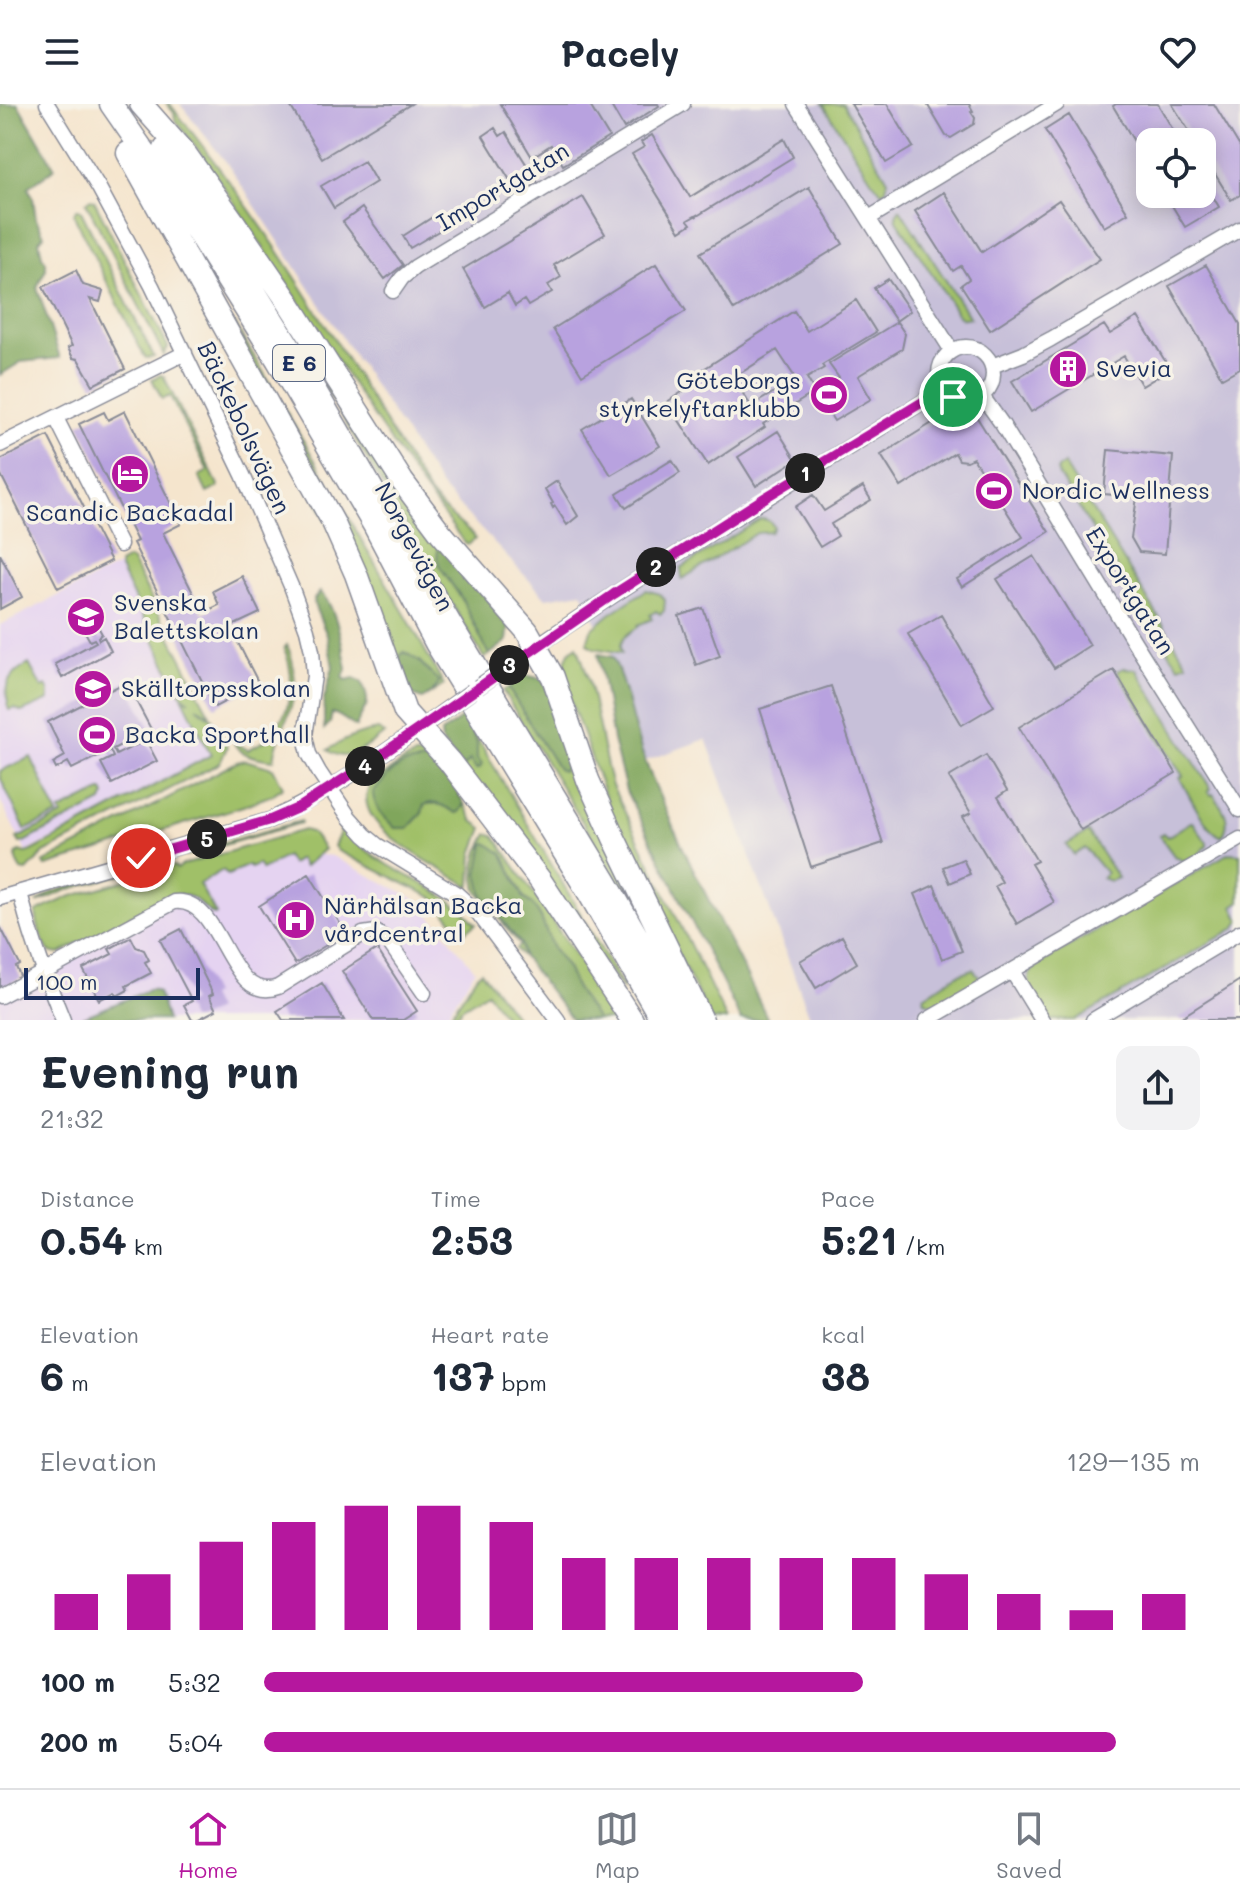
<!DOCTYPE html>
<html lang="en">
<head>
<meta charset="utf-8">
<style>
	body { margin:0; font-family:Mali,sans-serif; background:#f2f2f3; color:#1f2937; height:100vh; display:flex; flex-direction:column; font-size:30px; white-space:nowrap }
	* { box-sizing:border-box; margin:0 }
	p { font-size:26px; color:#747a83 }
	.icon { flex:none; width:44px; height:44px; fill:none; stroke:currentColor; stroke-width:2; stroke-linecap:round; stroke-linejoin:round }
	.map { position:relative; height:916px; overflow:hidden }
	.sheet { display:flex; flex-direction:column; background:#fff; flex:1 }
	.sheet>* { flex:none }
	.buttons { position:absolute; left:1136px; top:24px; display:grid; gap:16px }
	.buttons a { display:grid; place-items:center; width:80px; height:80px; border-radius:16px; background:#fff; box-shadow:0 4px 20px #0003; font-size:40px }
	.scale { position:absolute; left:24px; bottom:20px; width:176px; box-sizing:border-box; padding-left:8px; border:4px solid #1b2f5e; border-top:0; font-size:22px; line-height:28px; white-space:nowrap; color:#1b2f5e; -webkit-text-stroke:6px #f7f3e8; paint-order:stroke }
	.pin { position:absolute; display:grid; place-items:center; width:68px; height:68px; color:#fff; margin:-34px; border:4px solid #fff; border-radius:50%; box-shadow:0 2px 8px #0007 }
	.km { position:absolute; width:40px; height:40px; margin:-20px; border-radius:50%; background:#222; color:#fff; font-size:22px; line-height:40px; text-align:center }
	.round { display:grid; place-items:center; flex:none; width:84px; height:84px; border-radius:16px; background:#f2f2f3 }
	.head { display:flex; align-items:center; justify-content:space-between; height:136px; padding:0 40px }
	h1 { font-size:44px; font-weight:700; line-height:60px }
	.stats { display:grid; grid-template-columns:repeat(3,1fr); gap:12px; height:136px; padding:8px 40px }
	.stats div { display:grid; align-content:center }
	.stats b { font-size:40px; font-weight:700 }
	.stats small { font-size:22px; font-weight:400 }
	.stats p { font-size:22px }
	.chart { height:224px; padding:16px 40px }
	.chart p { display:flex; justify-content:space-between }
	.chart svg { width:100%; height:144px; margin-top:8px; stroke:#b5179e; stroke-width:6 }
	ul { padding:0 40px; list-style:none; font-size:26px }
	li { display:grid; grid-template-columns:128px 96px 1fr; align-items:center; height:60px }
	li i { height:20px; border-radius:10px; background:#b5179e }
	header { display:flex; justify-content:space-between; align-items:center; height:104px; padding:0 40px; background:#fff; font-size:36px; font-weight:700 }
	.tabs { display:flex; justify-content:space-around; align-items:center; height:112px; border-top:2px solid #e0e1e3; background:#fff; font-size:22px; color:#747a83 }
	.tabs a { display:grid; justify-items:center; gap:4px }
	.tabs .active { color:#b5179e }
	.map>svg:first-child { display:block }
</style>
</head>
<body>
<header><svg class="icon" aria-label="menu" viewBox="0 0 24 24"><path d="M4 6h16M4 12h16M4 18h16"/></svg>Pacely<svg class="icon" aria-label="heart" viewBox="0 0 24 24"><path d="M12 20l-8-8c-3-5 5-10 8-4 3-6 11-1 8 4z"/></svg></header>
<div class="map">
<svg width="1240" height="916" viewBox="0 0 1240 916">
	<rect width="100%" height="100%" fill="#f7f3e8"/>
	<filter id="ink" filterUnits="userSpaceOnUse"><feTurbulence type="fractalNoise" baseFrequency=".0125" numOctaves="2"/><feDisplacementMap in="SourceGraphic" scale="16" xChannelSelector="R" yChannelSelector="G"/><feConvolveMatrix kernelMatrix="1 2 1 2 8 2 1 2 1" color-interpolation-filters="sRGB"/></filter>
	<filter id="wash" filterUnits="userSpaceOnUse"><feTurbulence type="fractalNoise" baseFrequency=".006" numOctaves="4" result="noise"/><feDisplacementMap in="SourceGraphic" scale="32" xChannelSelector="R" yChannelSelector="G"/><feGaussianBlur stdDeviation="1.8" result="paint"/><feColorMatrix in="noise" values="0 0 0 0 0 0 0 0 0 0 0 0 0 0 0 0 0 1.4 0 .05"/><feComposite in="paint" operator="in"/></filter>
	<g filter="url(#wash)">
		<rect width="100%" height="100%" fill="#f5e5cd"/>
		<path fill="#e5d3f1" d="M122,460L219,649L26,748L0,696V521Z
			M290,748L332,752L419,797L475,866L449,907L437,916H167L158,888L83,913L81,916H0V894L204,773Z"/>
		<path fill="#c7c0d9" fill-rule="evenodd" d="M180,0H1240V916H811L706,635L645,657L620,568L582,488L546,494L442,384L226,58ZM1150,38H1202V90H1150Z"/>
		<path fill="#a0c068" stroke="#5e7863" stroke-width="2" d="M167,0H170C204,43 237,87 268,132C325,216 375,304 429,389L441,403L473,431L475,435L468,441L464,438L423,384L370,307L206,56L175,15L174,9Z
			M823,0H843L888,76L886,85L882,89L871,75Z
			M91,95L94,96L168,243L164,251L88,102L86,98Z
			M76,105H79L81,107L154,253L146,254L144,252L76,116L74,110Z
			M900,105L970,214H962L958,211L897,116L896,111Z
			M283,208L445,444L443,468L462,495L489,551L484,554L283,212Z
			M234,218L410,519L444,581L432,589L439,578L427,567L420,557L406,577L411,591L406,586Z
			M161,271L164,273L219,383L207,389L199,372L208,367L170,292L162,295L152,275Z
			M1064,360L1187,559L1179,562L1169,548L1059,372L1057,366Z
			M761,415C768,415 771,418 774,423L771,428L757,429L682,475L681,464Z
			M128,455L132,457L195,581L179,576L170,569L120,465L119,460Z
			M646,486L660,490L665,496L664,507L660,510L656,507L650,511L652,515L638,521V523C628,530 617,535 622,549L594,544L587,539L591,526L610,510Z
			M287,541C296,561 297,585 290,606C284,624 276,637 274,656C260,654 241,653 234,639L236,637L238,640L248,646L277,630C277,621 279,620 283,613C294,592 293,565 284,544Z
			M577,542C596,588 599,636 612,682L727,916H711L620,734L567,586L565,558L569,548Z
			M29,560L42,584L46,582L49,587V596L22,608L14,604L9,606L7,600L8,598C2,578 13,569 29,560Z
			M1124,564L1136,565L1211,685L1208,687L1211,691L1213,690C1223,705 1233,716 1222,733C1205,726 1189,691 1180,674L1183,672L1117,567Z
			M174,576L195,583L210,611L197,603L212,615L227,643L221,657L217,661L44,749L27,767L21,766C17,760 13,753 19,747L25,749L32,747L211,651L183,594L190,597L182,591Z
			M508,584L558,665L571,654L665,862L597,742L503,587Z
			M472,625L624,884L622,885L462,664L470,656L472,659L477,655V639L471,628Z
			M378,626L385,630C367,642 348,662 328,646C340,637 362,628 378,626Z
			M415,652C434,652 441,662 451,677H448C445,671 440,660 433,657C428,655 426,658 420,659C396,662 389,671 373,688C374,710 391,715 408,724L422,709L424,701C434,696 446,703 456,709L459,708L464,700L473,717L483,724L473,750L471,780L470,783C446,765 349,724 369,684C372,678 377,675 383,672C393,664 402,657 415,652Z
			M31,653L58,711L25,726L0,673V667Z
			M245,656L273,664L283,683L272,691L243,702L46,762L43,759L237,658Z
			M101,687H103L105,691L102,698L24,738L20,739L17,734L20,733L62,712L60,707Z
			M301,717V719L70,785L37,799L51,789L82,778Z
			M1191,718H1193L1207,739V742L1197,752L1184,757L1175,753L1159,731L1163,729L1167,733Z
			M304,726L311,728L324,745L304,763L299,755L291,760L286,752L262,766L258,760L251,764L248,761L228,771L223,766L199,780L216,810L214,811C197,800 196,788 171,791L59,850L50,848C42,839 37,822 36,809L40,806L69,793L174,762L177,765L183,761Z
			M341,726C355,736 367,748 382,757C414,777 451,790 476,820L466,827L463,824L460,826L434,794L338,747L334,742Z
			M1088,728L1118,774L1110,777L1102,774L1106,769L1085,744L1074,751L1066,741Z
			M488,730L494,731L619,916H597L576,885L567,864L553,845L541,814L533,801L524,794L503,751L483,791L522,840L523,853L516,845L520,841L477,786L475,774L476,760L479,747Z
			M1229,749L1240,750V797L1233,802L1240,817L1235,824L1075,916H1048C1041,904 1021,881 1032,867C1037,861 1047,856 1054,851Z
			M973,865L980,874L971,880L972,881L936,902L925,897L924,892C939,882 956,869 973,865Z
			M481,867L518,916H507L487,888L460,905L461,907L447,916H443L451,910L476,872Z"/>
		<path fill="#80a65c" stroke="#4e6a5d" stroke-width="2" d="M0,0H18L55,64L28,83L33,94L36,115L44,131L39,137L42,152L46,157V165L37,183L60,254L21,258L0,271Z
			M445,444L509,520L507,537L489,551L462,495L440,463L437,454L438,446Z
			M320,488C337,503 342,541 347,564L343,573L346,576L354,574L362,578C373,607 364,598 356,623C347,618 341,611 332,609L330,619L324,625V595L333,563L327,531L315,503L314,495Z
			M404,548C419,554 427,567 440,578L432,589L422,595L411,591L399,553Z
			M598,550L613,553C628,587 632,625 646,659C680,747 728,830 768,916H741L626,687L613,636Z
			M525,571L542,575L545,579L571,654L570,660L562,667L558,665L508,584Z
			M464,613L477,639V655L482,660L480,664L476,665L470,656L463,664L442,638L441,629Z
			M430,656L440,664L445,675L451,677L464,700L459,708L456,709C446,703 434,696 424,701L422,709L408,724H395C384,713 374,704 373,688C383,677 394,662 410,659C417,658 423,658 430,656Z
			M487,739L503,750L524,794L533,801L541,814L553,845L567,864L576,885L597,916H572L523,853L521,840L483,792L478,770L484,740Z
			M151,885L158,888L167,916H81L83,913Z"/>
		<g id="blocks">
			<path fill="#b8a2df" fill-rule="evenodd" d="M289,0H411L322,54Z
				M500,0H589L609,33L563,61L551,41L532,53Z
				M610,0H658L659,2L624,24Z
				M851,0H887L913,43L886,59Z
				M927,0H969L973,7L971,8L975,14L974,20L951,34L946,32Z
				M1116,0H1158L1180,38H1150V64L1113,2Z
				M1172,0H1214L1240,43V91L1231,96L1202,49V38H1196Z
				M1069,11L1128,109L1104,123L1045,26Z
				M495,24L500,32L506,28L538,79L519,91L483,32Z
				M652,31L690,93L784,35L793,53L697,112V111L688,116L691,120L680,127L632,50L644,43L641,38Z
				M364,57L376,78L334,104L321,82Z
				M1202,74L1219,103L1185,123L1165,90H1202Z
				M809,83L843,140L734,206L700,149Z
				M944,88L982,148L1059,96L1100,155L990,226L961,181L969,175L961,162L953,167L915,107Z
				M583,93L605,130L554,161L561,173L548,181L552,188L528,202L524,196L515,202L508,189L485,203L463,165Z
				M362,104L403,161L385,175L343,118Z
				M439,109L447,122L410,144L403,132Z
				M656,160L686,207L582,271L553,225Z
				M1206,161L1240,220V264L1222,274L1169,182Z
				M76,166L83,181L103,187L100,198L90,195L125,265L93,281L78,255L73,254L68,244L72,242L43,183Z
				M888,175L910,207L896,217L874,184Z
				M856,196L876,228L822,261L824,264L807,274L815,288L763,320L765,323L708,361L667,298L703,274L699,268L794,207L807,227ZM777,246L796,275L751,302L733,274Z
				M1138,213L1170,265L1142,282L1124,252L1031,308L1012,277L1104,221L1110,230Z
				M897,218L905,230L902,245L858,272L871,295L834,317L816,288L839,274L829,260Z
				M631,295L660,342L611,371L582,325Z
				M953,306L963,321L976,312L1049,428L962,483L957,475L1023,433L973,354L967,357L959,356L955,349L901,383L881,351Z
				M125,307L181,420L163,429L203,509L219,501L213,487L242,472L260,509L230,523L259,580L215,603L133,439L137,437L79,320L104,308L108,316Z
				M778,327L796,356L756,382L738,353Z
				M48,332L111,457L58,484L0,369V356Z
				M1108,346L1173,352L1165,450L1139,448L1131,434L1137,393L1104,390Z
				M672,356L680,369L626,404L617,390Z
				M557,377L578,412L567,421L555,402L553,404L551,400L553,399L545,385Z
				M863,383L871,396L831,420L838,432L820,443L795,403L813,391L824,407Z
				M0,450L22,493L0,505Z
				M1034,452L1090,541L1054,564L997,475Z
				M88,504L102,530L98,533L99,536L104,533L111,547L62,574L55,560L96,538L94,535L90,537L75,510Z
				M703,504L720,552L696,561L679,512Z
				M941,511L994,602L962,621L908,530Z
				M1114,566L1176,669L1081,726L1019,623Z
				M126,578L151,625L113,645L116,651L144,637L147,638L157,657L112,680L101,659L113,653L110,646L72,665L68,658L56,665L53,659L65,652L48,618Z
				M831,582L883,739L811,763L760,605Z
				M986,651L1007,687L998,693L1037,757L1031,760L1054,798L1017,820L995,782L1002,778L963,713L971,709L949,673Z
				M963,755L970,770L950,779L943,763Z
				M309,770L346,829L295,860L259,802Z
				M934,781L962,847L942,855L915,790Z
				M0,822L20,861L16,863L21,874L0,885Z
				M181,825L213,890L209,892L216,906L197,916H192L184,901L192,897L160,836Z
				M842,832L857,859L816,884L800,857Z
				M131,833L136,843L144,846L149,856L145,858L151,869L126,882L128,886L117,892L115,888L99,896L83,865L112,850L109,845Z
				M377,845L417,907L403,916H373L342,867Z
				M1240,876V916H1177Z
				M322,879L344,916H283L277,907Z"/>
		</g>
	</g>
	<g filter="url(#ink)">
		<use href="#blocks" fill-opacity="0" stroke="#888a96" stroke-width="2"/>
		<g fill="none" stroke-linecap="round" stroke-linejoin="round">
			<g stroke="#888a96" stroke-width="17">
				<path id="minor" d="M47,0L99,84L152,182L243,371L291,482L307,526L312,547L314,572L305,632L309,650L319,668L349,713L365,731L377,741L457,790L478,809L558,916
					M796,0L952,247
					M869,114L1057,0
					M393,187L402,174L415,163L683,0
					M939 270a27 27 0 1 1 54 0a27 27 0 1 1-54 0Z
					M992,262L1023,250L1051,235L1240,125
					M982,292L1002,320L1135,539L1240,706
					M56,314L120,441
					M0,341L185,249
					M531,546C666,454 805,370 944,285
					M20,788C30,832 46,874 63,916
					M0,794L270,716C331,688 385,648 440,610
					M1012,867L1042,916
					M0,892L174,798C223,791 227,902 278,883L363,830L376,828L388,837L424,889
					M927,916L1240,735
					M1093,916L1240,828"/>
			</g>
			<g stroke="#888a96" stroke-width="25">
				<path id="highway" d="M111,0L174,91L277,255L374,421L436,539L589,789L662,916
					M141,0L186,51L233,117L287,196L402,377L441,429L527,527L553,573L588,676L614,734L702,916
					M165,45L292,247L452,523L606,778L685,916
					M128,49L333,418L356,470L405,608L449,657L540,776L632,916"/>
			</g>
			<use href="#minor" stroke="#fff" stroke-width="14"/>
			<use href="#highway" stroke="#fff" stroke-width="22"/>
			<g stroke="#888a96" stroke-width="17" stroke-linecap="butt">
				<path id="minor-bridge" d="M478,583L524,551
					M440,610L472,587"/>
			</g>
			<use href="#minor-bridge" stroke="#fff" stroke-width="14"/>
		</g>
	</g>
	<g fill="none" stroke-linecap="round" stroke-linejoin="round" filter="url(#ink)">
		<g stroke="#fff" stroke-width="16">
			<path id="route" d="M141,754L270,716L300,703L375,655L614,490L766,393L944,285L953,293"/>
		</g>
		<use href="#route" stroke="#b5179e" stroke-width="10"/>
	</g>
	<defs>
		<g id="building-disc" transform="scale(2)"><circle r="9.5" fill="#b5179e" stroke="#f7f3e8"/><path d="M-4-6H4V6H1V3H-1V6H-4ZM-2.5-4.3h1.7v1.8h-1.7ZM.8-4.3h1.7v1.8H.8ZM-2.5-1h1.7V.8h-1.7ZM.8-1h1.7V.8H.8Z" fill="#fff"/></g>
		<g id="stadium-disc" transform="scale(2)"><circle r="9.5" fill="#b5179e" stroke="#f7f3e8"/><path d="M0-5a6.5 5 0 1 0 0 10a6.5 5 0 1 0 0-10ZM-3.5-1.8h7v3.6h-7Z" fill="#fff"/></g>
		<g id="hotel-disc" transform="scale(2)"><circle r="9.5" fill="#b5179e" stroke="#f7f3e8"/><path d="M-6-4.5h1.5V1H6V5H4.5V3h-9V5H-6ZM-4 0a1.8 1.8 0 1 1 3.6 0ZM.5 0V-2.5h3Q6-2.5 6 0Z" fill="#fff"/></g>
		<g id="school-disc" transform="scale(2)"><circle r="9.5" fill="#b5179e" stroke="#f7f3e8"/><path d="M0-5L7-2L0 1L-7-2ZM-4 1L0 2.5L4 1V4Q0 6-4 4Z" fill="#fff"/></g>
		<g id="hospital-disc" transform="scale(2)"><circle r="9.5" fill="#b5179e" stroke="#f7f3e8"/><path d="M-5-5h3v3.5h4V-5h3V5h-3V1.5h-4V5h-3Z" fill="#fff"/></g>
	</defs>
	<g fill-rule="evenodd">
		<use href="#building-disc" x="1068" y="265"/>
		<use href="#stadium-disc" x="829" y="291"/>
		<use href="#hotel-disc" x="130" y="370"/>
		<use href="#stadium-disc" x="994" y="387"/>
		<use href="#school-disc" x="86" y="513"/>
		<use href="#school-disc" x="93" y="585"/>
		<use href="#stadium-disc" x="97" y="631"/>
		<use href="#hospital-disc" x="296" y="816"/>
	</g>
	<g text-anchor="middle" stroke-width="7" stroke-linejoin="round" paint-order="stroke">
		<rect fill="#f7f3e8" stroke="#5d6a87" stroke-width="2" x="273" y="241" width="52" height="36" rx="6"/>
		<g font-size="22" font-weight="bold" fill="#1b2f5e">
			<text x="299" y="267">E 6</text>
		</g>
		<g font-size="24" fill="#1b2f5e" stroke="#f7f3e8">
			<text transform="translate(503 83) rotate(-31)" y="8">Importgatan</text>
			<text transform="translate(244 324) rotate(65)" y="8">Bäckebolsvägen</text>
			<text transform="translate(414 443) rotate(62)" y="8">Norgevägen</text>
			<text transform="translate(1130 487) rotate(58)" y="8">Exportgatan</text>
		</g>
		<g font-size="24" fill="#1b2f5e" stroke="#f7f3e8" text-anchor="start">
			<text x="1096" y="273">Svevia</text>
			<text x="801" y="285" text-anchor="end">Göteborgs<tspan x="801" dy="28">styrkelyftarklubb</tspan></text>
			<text x="1022" y="395">Nordic Wellness</text>
			<text x="130" y="417" text-anchor="middle">Scandic Backadal</text>
			<text x="114" y="507">Svenska<tspan x="114" dy="28">Balettskolan</tspan></text>
			<text x="121" y="593">Skälltorpsskolan</text>
			<text x="125" y="639">Backa Sporthall</text>
			<text x="324" y="810">Närhälsan Backa<tspan x="324" dy="28">vårdcentral</tspan></text>
		</g>
	</g>
</svg>
<div class="buttons">
<a><svg class="icon" aria-label="locate" viewBox="0 0 24 24"><circle cx="12" cy="12" r="6"/><path d="M12 2v4M12 18v4M2 12h4M18 12h4"/></svg></a>
</div>
<div class="scale">100 m</div>
<div class="pin" style="left:953px;top:293px;background:#1e9e55"><svg class="icon" aria-label="arrive" viewBox="0 0 24 24"><path d="M6 21V4h12l-3 4 3 4H6"/></svg></div>
<div class="pin" style="left:141px;top:754px;background:#d93025"><svg class="icon" aria-label="check" viewBox="0 0 24 24"><path d="M5 12l5 5 9-10"/></svg></div>
<b class="km" style="left:805px;top:369px">1</b>
<b class="km" style="left:656px;top:463px">2</b>
<b class="km" style="left:509px;top:561px">3</b>
<b class="km" style="left:365px;top:662px">4</b>
<b class="km" style="left:207px;top:735px">5</b>
</div>
<section class="sheet">
<div class="head"><div><h1>Evening run</h1><p>21:32</p></div><a class="round"><svg class="icon" aria-label="share" viewBox="0 0 24 24"><path d="M12 15V3M7 8l5-5 5 5M5 13v7h14v-7"/></svg></a></div>
<div class="stats">
<div><p>Distance</p><b>0.54<small> km</small></b></div>
<div><p>Time</p><b>2:53</b></div>
<div><p>Pace</p><b>5:21<small> /km</small></b></div>
</div>
<div class="stats">
<div><p>Elevation</p><b>6<small> m</small></b></div>
<div><p>Heart rate</p><b>137<small> bpm</small></b></div>
<div><p>kcal</p><b>38</b></div>
</div>
<div class="chart"><p><span>Elevation</span>129–135 m</p>
<svg viewBox="0 0 160 44" preserveAspectRatio="none"><path d="M5 44V33M15 44V27M25 44V17M35 44V11M45 44V6M55 44V6M65 44V11M75 44V22M85 44V22M95 44V22M105 44V22M115 44V22M125 44V27M135 44V33M145 44V38M155 44V33"/></svg>
</div>
<ul>
<li><b>100 m</b>5:32<i style="width:64%"></i></li>
<li><b>200 m</b>5:04<i style="width:91%"></i></li>
</ul>
</section>
<nav class="tabs">
<a class="active"><svg class="icon" aria-label="home" viewBox="0 0 24 24"><path d="M3 11l9-7 9 7M6 9v11h12V9"/></svg>Home</a>
<a><svg class="icon" aria-label="map" viewBox="0 0 24 24"><path d="M3 6l6-2 6 2 6-2v14l-6 2-6-2-6 2zM9 4v14M15 6v14"/></svg>Map</a>
<a><svg class="icon" aria-label="saved" viewBox="0 0 24 24"><path d="M7 4h10v16l-5-4-5 4z"/></svg>Saved</a>
</nav>
</body>
</html>
